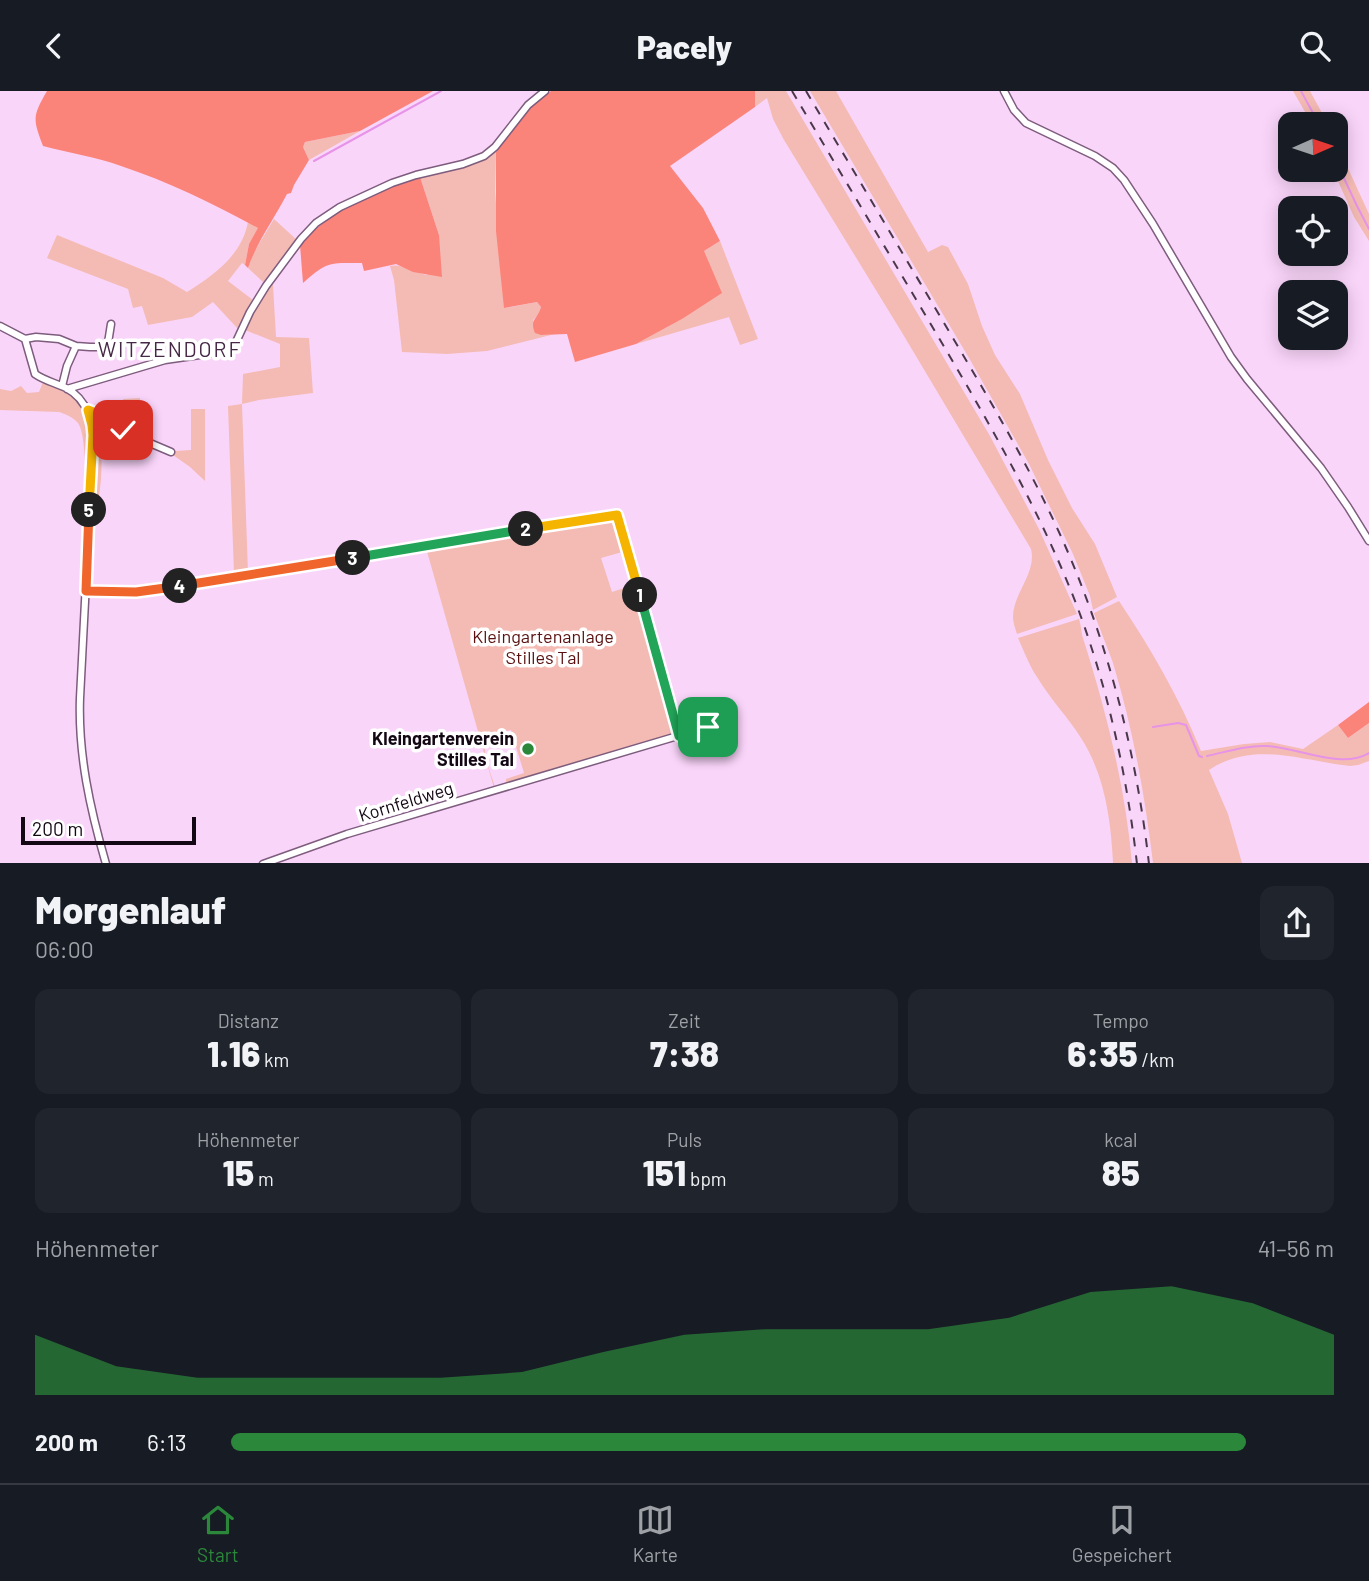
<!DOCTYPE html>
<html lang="de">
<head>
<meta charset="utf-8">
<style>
	body { margin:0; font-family:Barlow,sans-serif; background:#20242c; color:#f1f3f6; height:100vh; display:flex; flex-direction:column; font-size:26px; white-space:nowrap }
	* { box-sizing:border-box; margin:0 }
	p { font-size:23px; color:#9ea1a6 }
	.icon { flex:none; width:38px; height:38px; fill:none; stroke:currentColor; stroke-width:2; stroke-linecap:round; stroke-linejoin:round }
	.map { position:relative; height:772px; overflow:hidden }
	.panel { display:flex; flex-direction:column; background:#171b24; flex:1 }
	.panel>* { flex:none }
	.needle { width:46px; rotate:87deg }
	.controls { position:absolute; left:1278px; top:21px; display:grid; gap:14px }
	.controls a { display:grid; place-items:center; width:70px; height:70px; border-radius:14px; background:#171b24; box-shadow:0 4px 18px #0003; font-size:35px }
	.scale { position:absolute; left:21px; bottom:18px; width:175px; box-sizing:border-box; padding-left:7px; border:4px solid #130713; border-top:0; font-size:19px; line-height:24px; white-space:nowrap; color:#130713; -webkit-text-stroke:5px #fff; paint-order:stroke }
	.pin { position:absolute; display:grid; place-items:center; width:60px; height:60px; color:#fff; margin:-30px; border-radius:14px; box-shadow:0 4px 10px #0006 }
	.km { position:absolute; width:35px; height:35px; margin:-18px; border-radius:50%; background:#222; color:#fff; font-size:19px; line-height:35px; text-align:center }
	.round { display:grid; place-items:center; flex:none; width:74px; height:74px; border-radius:14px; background:#20242c }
	.summary { display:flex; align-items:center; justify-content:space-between; height:119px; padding:0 35px }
	h1 { font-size:38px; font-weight:800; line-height:52px }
	.metrics { display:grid; grid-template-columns:repeat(3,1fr); gap:10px; height:119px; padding:7px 35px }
	.metrics div { display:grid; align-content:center; border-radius:14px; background:#20242c; text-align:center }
	.metrics b { font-size:35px; font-weight:800 }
	.metrics small { font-size:19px; font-weight:400 }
	.metrics p { font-size:19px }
	.chart { height:196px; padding:14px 35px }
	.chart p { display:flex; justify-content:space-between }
	.chart svg { width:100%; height:126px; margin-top:7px; fill:#2b883a; opacity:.7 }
	ul { padding:0 35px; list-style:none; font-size:23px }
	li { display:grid; grid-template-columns:112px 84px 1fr; align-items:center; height:52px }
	li i { height:18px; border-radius:9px; background:#2b883a }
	header { display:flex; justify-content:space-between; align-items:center; height:91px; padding:0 35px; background:#171b24; font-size:32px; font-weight:800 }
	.tabs { display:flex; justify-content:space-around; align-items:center; height:98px; border-top:2px solid #363941; background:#171b24; font-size:19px; color:#9ea1a6 }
	.tabs a { display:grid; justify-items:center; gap:4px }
	.tabs .current { color:#2b883a }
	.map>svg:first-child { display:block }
</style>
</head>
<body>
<header><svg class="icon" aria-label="back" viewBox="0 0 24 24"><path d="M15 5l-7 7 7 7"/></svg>Pacely<svg class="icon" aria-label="search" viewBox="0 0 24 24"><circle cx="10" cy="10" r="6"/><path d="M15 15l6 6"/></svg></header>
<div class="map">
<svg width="1369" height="773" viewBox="0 0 1369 773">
	<rect width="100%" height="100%" fill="#fad5fa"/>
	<path fill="#f4bbb4" d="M755,0H786L990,345L1039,438L1077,523L1017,543C1015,537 1013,531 1013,526C1013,502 1037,482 1031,458L901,240L784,49L773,28L767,7L755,16Z
		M810,0H836L928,161L942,154L948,156L968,193L982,235L995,264L1020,303L1048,369L1072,417L1095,453L1117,506L1093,519L1090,505L1073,463L1029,373L969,267Z
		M1293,0H1310L1328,33H1312Z
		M360,40L309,69L303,56L305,51Z
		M1335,49L1369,123V150L1354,126L1333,79H1335Z
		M496,61L495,101L505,217L537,211L541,216L539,223L533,229L541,244L555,243L487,260L447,263L402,261L394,189L390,175C400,172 416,181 427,184L439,144L420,86Z
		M274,128L297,149L266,190L263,191L248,177L254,161Z
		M248,131L259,137L249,153L245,174L242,172L228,190L253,209L239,239L213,211L192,226L148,234L142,215L133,217L128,198L47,167L57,144L163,187L187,201C214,184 242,164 248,131Z
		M720,150L758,248L740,254L729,226L636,253L682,228L704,160Z
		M270,193L273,194L276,246L309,247L313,302L259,309L242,313L248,481L234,483L228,315L242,313L243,283L280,276V253L245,239L252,222Z
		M43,291C53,295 65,298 73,305C101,329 88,397 86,431C85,411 88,346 78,332C73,326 65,323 59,321L0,319V298L11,300L21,295L27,302L39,301Z
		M140,307L144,347L127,339L123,308Z
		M191,318H205V390L190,376L173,364L175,360L191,359Z
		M97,324L145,352L142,353L121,345L102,342C101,371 104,405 91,431C94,400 101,356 94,325Z
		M610,427L617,430L626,460L601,467L612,501L633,494L625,466H627L675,640L673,643L669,645L506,693V688L524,682L511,639C505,640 494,642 489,646C478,654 492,685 495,696L494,697L426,457Z
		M1119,510C1151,558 1179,606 1201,660L1244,653L1270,651L1303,658L1338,634L1348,647L1369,632V670L1358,674L1350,675C1301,670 1254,649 1209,679L1228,723L1242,772H1153C1145,705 1133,638 1113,572C1107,555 1100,539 1094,522Z
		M1079,528C1081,534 1081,538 1082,544C1106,619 1125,694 1132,772H1113C1111,730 1105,684 1081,647C1068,626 1050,608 1037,586C1029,574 1024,560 1018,547Z"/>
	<path fill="#fb847a" d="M47,0H433L360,40L305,51L303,56L309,69L294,94L291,102L287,103C274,128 257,151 248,177L245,174L249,153L258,137C214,113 169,91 121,75C96,66 69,62 43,55C33,28 32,26 47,0Z
		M551,0H755V16L670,75L703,117L720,150L704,160L722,202L682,228L636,253L575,271L567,243L541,244L535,242C529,228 538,228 541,216L537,211L504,217L496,140V61L530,16Z
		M420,86L439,144L442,186L413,181L396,173L364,180L362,172C328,172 328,170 303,192L300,154C331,118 375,100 420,86Z
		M1369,611V632L1348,647L1338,634Z"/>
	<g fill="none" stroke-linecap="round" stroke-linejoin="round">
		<path stroke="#e693e8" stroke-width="2" d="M1301,0L1319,33
			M1335,68L1357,115L1369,138
			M314,70L441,0
			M1153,636L1178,632L1186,634L1199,665L1202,666
			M1207,665C1226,661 1246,654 1267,655C1297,656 1341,679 1369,662"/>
		<g stroke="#7d5c7d" stroke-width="9">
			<path id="minor" d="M1004,0L1014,19L1026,32L1095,65L1113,77L1124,89L1153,133L1231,266L1247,288L1321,377L1348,416L1369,450
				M0,235L25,248L35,283C45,290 56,292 66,297C89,309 93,333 93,356L80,607C78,663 90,718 106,773
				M25,248L36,246L59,248L76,255L90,256H99L108,252L111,233
				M62,295L67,275L76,255
				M67,298L165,269L227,260L236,251L250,221L266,195L301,148L316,132L340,116L392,92L416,84L463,73L484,65L495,56L528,14L545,0
				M87,319L98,323L131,344L171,361
				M86,500L126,502L147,500L617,423L679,645
				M263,773L347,743L708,636"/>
		</g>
		<use href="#minor" stroke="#fff" stroke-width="6"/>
		<path stroke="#4a384a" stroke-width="2" stroke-dasharray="9 9" stroke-linecap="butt" d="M792,0C840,81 888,161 936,242C988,330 1040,419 1077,515C1108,598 1127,684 1137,773
			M806,0C853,79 900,158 947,237C991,311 1036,386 1070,466C1111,564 1137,667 1149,773"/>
	</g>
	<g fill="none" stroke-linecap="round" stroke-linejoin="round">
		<g stroke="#fff" stroke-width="14">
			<path id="split-1" d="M640,504L679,645L708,636"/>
		</g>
		<g stroke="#fff" stroke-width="14">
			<path id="split-2" d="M526,438L617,424L640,504"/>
		</g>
		<g stroke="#fff" stroke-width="14">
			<path id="split-3" d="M353,467L526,438"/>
		</g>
		<g stroke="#fff" stroke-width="14">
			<path id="split-4" d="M180,495L353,467"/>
		</g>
		<g stroke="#fff" stroke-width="14">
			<path id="split-5" d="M89,419L86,500L136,501L180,495"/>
		</g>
		<g stroke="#fff" stroke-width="14">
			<path id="split-6" d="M89,419L93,344L92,334L88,319L98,323L123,339"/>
		</g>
		<use href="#split-1" stroke="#22a559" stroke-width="9"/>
		<use href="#split-2" stroke="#f5b400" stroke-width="9"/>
		<use href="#split-3" stroke="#22a559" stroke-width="9"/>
		<use href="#split-4" stroke="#f0652b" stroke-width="9"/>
		<use href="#split-5" stroke="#f0652b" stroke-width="9"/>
		<use href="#split-6" stroke="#f5b400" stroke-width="9"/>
	</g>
	<circle fill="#2b883a" stroke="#fff" stroke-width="2.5" cx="528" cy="658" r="7"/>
	<g text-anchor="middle" stroke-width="7" stroke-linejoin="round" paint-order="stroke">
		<g font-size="18" fill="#5a1010" stroke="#fff">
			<text x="543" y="552">Kleingartenanlage<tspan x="543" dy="21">Stilles Tal</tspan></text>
		</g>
		<g font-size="18" font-weight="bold" fill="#130713" stroke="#fff" text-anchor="end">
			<text x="514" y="654">Kleingartenverein<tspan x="514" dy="21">Stilles Tal</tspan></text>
		</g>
		<g font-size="18" fill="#130713" stroke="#fff">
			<text transform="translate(406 711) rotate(-17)" y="6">Kornfeldweg</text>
		</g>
		<g font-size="21" letter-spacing="2" fill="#462846" stroke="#fff">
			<text x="170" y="266">WITZENDORF</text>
		</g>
	</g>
</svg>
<div class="controls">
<a><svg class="needle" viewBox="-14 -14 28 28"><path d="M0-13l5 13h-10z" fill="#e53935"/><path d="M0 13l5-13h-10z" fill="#9ea1a6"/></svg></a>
<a><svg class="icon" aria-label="locate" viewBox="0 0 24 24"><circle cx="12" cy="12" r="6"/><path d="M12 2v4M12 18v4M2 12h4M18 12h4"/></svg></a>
<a><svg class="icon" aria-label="layers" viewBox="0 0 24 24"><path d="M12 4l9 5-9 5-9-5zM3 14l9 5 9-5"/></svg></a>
</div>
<div class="scale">200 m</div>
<div class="pin" style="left:708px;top:636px;background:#1e9e55"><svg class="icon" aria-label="arrive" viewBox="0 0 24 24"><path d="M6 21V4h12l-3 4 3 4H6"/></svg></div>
<div class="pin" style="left:123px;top:339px;background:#d93025"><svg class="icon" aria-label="check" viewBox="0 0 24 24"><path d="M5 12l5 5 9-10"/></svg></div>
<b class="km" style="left:640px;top:504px">1</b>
<b class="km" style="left:526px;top:438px">2</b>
<b class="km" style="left:353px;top:467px">3</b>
<b class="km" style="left:180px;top:495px">4</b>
<b class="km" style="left:89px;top:419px">5</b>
</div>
<section class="panel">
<div class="summary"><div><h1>Morgenlauf</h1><p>06:00</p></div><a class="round"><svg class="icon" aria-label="share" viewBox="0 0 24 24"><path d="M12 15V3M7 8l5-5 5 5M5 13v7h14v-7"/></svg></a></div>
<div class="metrics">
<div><p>Distanz</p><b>1.16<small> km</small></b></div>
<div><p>Zeit</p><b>7:38</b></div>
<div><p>Tempo</p><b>6:35<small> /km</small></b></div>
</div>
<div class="metrics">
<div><p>Höhenmeter</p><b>15<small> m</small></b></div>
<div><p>Puls</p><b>151<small> bpm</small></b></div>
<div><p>kcal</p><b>85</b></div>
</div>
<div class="chart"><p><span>Höhenmeter</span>41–56 m</p>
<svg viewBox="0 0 160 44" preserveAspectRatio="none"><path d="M0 44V23L10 34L20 38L30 38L40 38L50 38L60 36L70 29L80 23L90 21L100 21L110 21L120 17L130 8L140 6L150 12L160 23V44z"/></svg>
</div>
<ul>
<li><b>200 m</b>6:13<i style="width:92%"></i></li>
</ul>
</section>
<nav class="tabs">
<a class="current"><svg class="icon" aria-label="home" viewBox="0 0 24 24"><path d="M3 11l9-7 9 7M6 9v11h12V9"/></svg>Start</a>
<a><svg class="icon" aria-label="map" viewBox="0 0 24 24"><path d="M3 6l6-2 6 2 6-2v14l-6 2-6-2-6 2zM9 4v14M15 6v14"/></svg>Karte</a>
<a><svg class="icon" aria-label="saved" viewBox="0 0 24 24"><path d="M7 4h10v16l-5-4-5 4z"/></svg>Gespeichert</a>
</nav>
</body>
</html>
